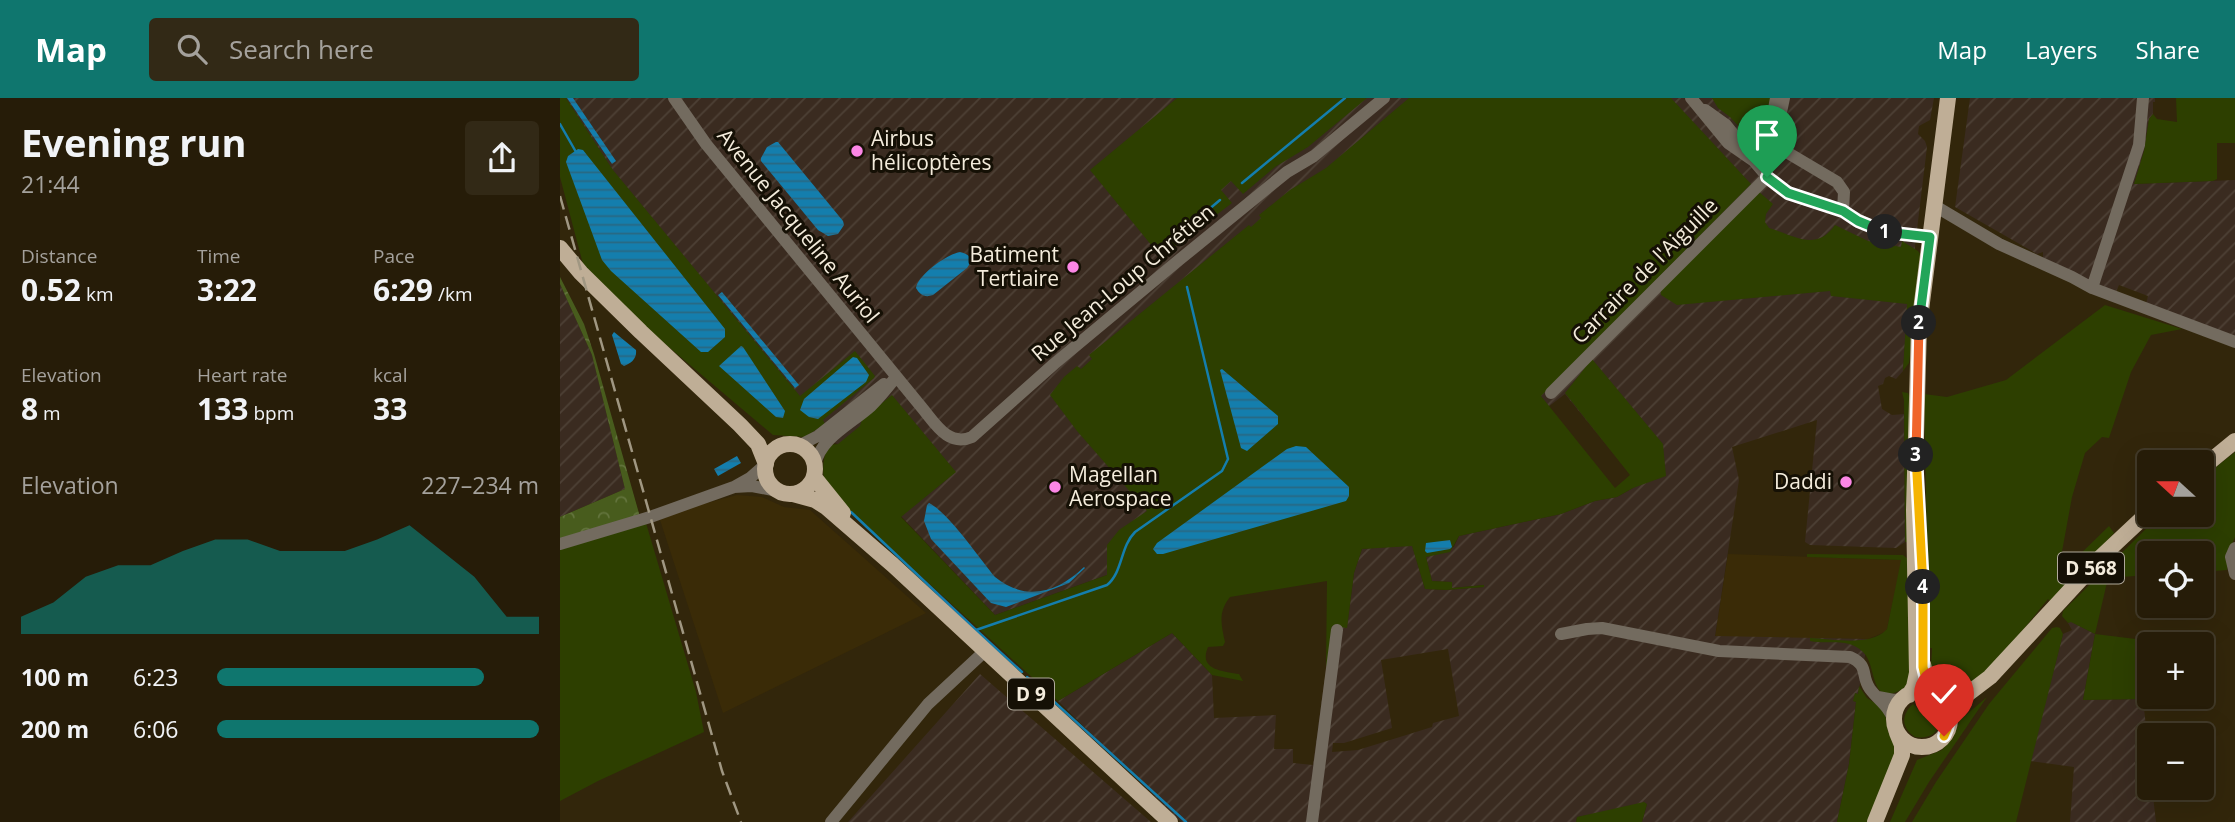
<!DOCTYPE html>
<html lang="en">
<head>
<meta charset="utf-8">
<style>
	body { margin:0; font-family:"Open Sans",sans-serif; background:#322916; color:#f1f3f6; height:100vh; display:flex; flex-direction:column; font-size:26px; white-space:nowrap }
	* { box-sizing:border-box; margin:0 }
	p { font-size:23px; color:#a4a19c }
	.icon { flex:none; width:38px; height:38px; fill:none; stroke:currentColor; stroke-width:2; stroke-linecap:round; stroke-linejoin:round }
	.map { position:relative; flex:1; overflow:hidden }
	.details { display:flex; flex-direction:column; background:#261c08; width:560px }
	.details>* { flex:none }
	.needle { width:46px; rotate:291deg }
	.controls { position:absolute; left:1577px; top:352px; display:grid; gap:14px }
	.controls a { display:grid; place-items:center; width:77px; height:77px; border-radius:7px; background:#261c08; box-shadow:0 7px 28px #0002,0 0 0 2px #423a29; font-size:35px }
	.pin { position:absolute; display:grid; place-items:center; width:60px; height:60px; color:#fff; margin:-72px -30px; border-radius:50% 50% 50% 0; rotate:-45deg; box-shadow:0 0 7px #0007 }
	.pin .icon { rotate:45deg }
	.km { position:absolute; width:35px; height:35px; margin:-18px; border-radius:50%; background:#222; color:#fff; font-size:19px; line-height:35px; text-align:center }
	.round { display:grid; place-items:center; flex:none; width:74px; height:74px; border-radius:7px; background:#322916 }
	.headline { display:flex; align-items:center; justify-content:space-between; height:119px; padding:0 21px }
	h1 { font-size:38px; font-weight:700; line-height:52px }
	.metrics { display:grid; grid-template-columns:repeat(3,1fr); gap:10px; height:119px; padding:7px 21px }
	.metrics div { display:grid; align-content:center }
	.metrics b { font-size:30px; font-weight:700 }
	.metrics small { font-size:19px; font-weight:400 }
	.metrics p { font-size:19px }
	.chart { height:196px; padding:14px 21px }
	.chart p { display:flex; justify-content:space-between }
	.chart svg { width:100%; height:126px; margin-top:7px; fill:#0f766e; opacity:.7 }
	ul { padding:0 21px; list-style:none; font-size:23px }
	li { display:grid; grid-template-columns:112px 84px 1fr; align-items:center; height:52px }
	li i { height:18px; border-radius:9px; background:#0f766e }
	header { display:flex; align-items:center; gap:42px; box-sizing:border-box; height:98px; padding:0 35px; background:#0f766e; color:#fff }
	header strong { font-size:33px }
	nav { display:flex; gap:38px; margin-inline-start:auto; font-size:24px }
	.search { width:490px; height:63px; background:#322916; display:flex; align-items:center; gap:18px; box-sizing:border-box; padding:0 24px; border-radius:7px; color:#a4a19c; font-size:26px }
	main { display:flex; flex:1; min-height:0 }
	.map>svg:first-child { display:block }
</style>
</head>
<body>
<header>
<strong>Map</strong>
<div class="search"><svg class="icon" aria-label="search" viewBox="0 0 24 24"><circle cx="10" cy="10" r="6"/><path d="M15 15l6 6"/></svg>Search here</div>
<nav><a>Map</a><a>Layers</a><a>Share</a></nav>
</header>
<main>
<section class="details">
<div class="headline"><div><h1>Evening run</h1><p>21:44</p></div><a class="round"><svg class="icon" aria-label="share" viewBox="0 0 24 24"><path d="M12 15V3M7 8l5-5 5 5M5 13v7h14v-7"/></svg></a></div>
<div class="metrics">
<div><p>Distance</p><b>0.52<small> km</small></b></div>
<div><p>Time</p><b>3:22</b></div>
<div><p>Pace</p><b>6:29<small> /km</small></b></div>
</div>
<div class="metrics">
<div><p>Elevation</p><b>8<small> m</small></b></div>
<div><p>Heart rate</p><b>133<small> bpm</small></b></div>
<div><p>kcal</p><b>33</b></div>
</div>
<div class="chart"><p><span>Elevation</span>227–234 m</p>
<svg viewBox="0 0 160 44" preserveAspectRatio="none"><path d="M0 44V38L10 33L20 24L30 20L40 20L50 15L60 11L70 11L80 15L90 15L100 15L110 11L120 6L130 15L140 24L150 38L160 38V44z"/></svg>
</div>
<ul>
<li><b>100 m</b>6:23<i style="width:83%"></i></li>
<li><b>200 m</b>6:06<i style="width:100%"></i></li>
</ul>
</section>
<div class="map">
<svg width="1675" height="724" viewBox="0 0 1675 724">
	<defs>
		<pattern id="industrial-furrows" width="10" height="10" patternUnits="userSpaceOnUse" patternTransform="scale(1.75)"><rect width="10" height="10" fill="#3a2b20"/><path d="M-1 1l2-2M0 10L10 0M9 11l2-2" fill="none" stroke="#4d4035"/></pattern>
		<pattern id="forest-crowns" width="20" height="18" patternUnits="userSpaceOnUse" patternTransform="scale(1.75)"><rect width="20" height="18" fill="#485c1d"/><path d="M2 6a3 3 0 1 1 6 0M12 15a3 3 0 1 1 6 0" fill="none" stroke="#63743d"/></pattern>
		<pattern id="water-rules" width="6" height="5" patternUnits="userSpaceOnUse" patternTransform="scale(1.75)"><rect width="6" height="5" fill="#147ead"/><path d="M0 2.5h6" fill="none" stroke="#296882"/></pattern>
	</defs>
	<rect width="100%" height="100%" fill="#32260b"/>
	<path fill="#3a2b07" d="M177,397L202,399L224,409L250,412L366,515L163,615L100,422L128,410Z
		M1168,456L1342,462L1327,531L1325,534L1308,541L1155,539Z"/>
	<path fill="url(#industrial-furrows)" fill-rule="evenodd" d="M0,0H1374L1370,22L1359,28L1358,36L1365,43L1367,49L1348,206L1343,273L1336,281L1329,278L1325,280L1323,286L1318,288L1322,311L1332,317L1344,316L1345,444L1336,450L1250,447L1245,444L1257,322L1172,349L1179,382L1155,538L1308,541L1298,596L1294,603L1296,604L1289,666L1277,724H1082L1087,706L1017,719L1016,724H621L498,603L612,535L652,577L654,620L716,617L714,651H733V665L753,667L772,528L787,529L794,475L802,451L852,447L865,491L886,492L924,489V487L892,490V484L872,483L866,459L894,449L899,438L1001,416L1035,403L1057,399L1073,390L1071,377L1005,296L988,309L664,364L547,448V477L435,517L341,418L278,346L240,331ZM888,551L899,618L873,625L872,629L798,652L772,654L773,645H784L832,630L821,562Z
		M1410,0H1595V4H1593V16L1589,21L1584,53L1574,86L1675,82V239L1586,206L1588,198L1559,187L1556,194L1542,189L1483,160V154L1477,156L1395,109Z
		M0,186L32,257L65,391L0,419Z
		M1510,523L1535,536L1523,602L1583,601L1589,656V690H1592L1596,724H1510L1514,669L1470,663L1503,536L1512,532L1508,525Z
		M420,576L591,724H288Z"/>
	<path fill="#2d3f00" d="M0,0H6L53,72L240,298L295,253L315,278L314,280L263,322L265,326L245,339L213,337L85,229L23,166L0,79Z
		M617,0H807L748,49L715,69L683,96L671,83L661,92L672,105L601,159L530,72Z
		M849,0H1111L1191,86L981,298L1055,390L1070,377L1005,295L1032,261L1103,346L1106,378L1073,390L1057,399L1035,403L1001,416L899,438L890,454L866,459L872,483L892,484V490L924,487V489L886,492L865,491L852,448L802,451L794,475L787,530L772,528L767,568H766L767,483L670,499C658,514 661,526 665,544L663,548L648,549C638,572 663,573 679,576L683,583L652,577L612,535L498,603L282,406C277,400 269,394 266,387C261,376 263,357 269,347L278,346L300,328L302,321L332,297L396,374L341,419L435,517L547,477V447L559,432L587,413L517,333L490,297L504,279L517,268L521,271L532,261L529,257L689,127L691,129L701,120L699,117L730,92L766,70Z
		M1152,0H1213L1204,42L1197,48L1170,19L1158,10Z
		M1616,0H1675V45H1657V81L1653,83L1574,86L1584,53L1589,21L1593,16L1597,21L1617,24Z
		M1198,93L1213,106L1206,116L1205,124L1209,130C1235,138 1256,154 1275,127L1308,143L1341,149L1342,143L1358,153L1362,159L1349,265L1343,273L1347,206L1271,198L1270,193L1117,207L1101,197L1100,189Z
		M1545,207L1622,231L1591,237L1571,274L1549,340L1542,339L1525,355L1512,399L1501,459L1510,466L1549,428L1554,435L1490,503L1488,501C1466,527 1432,576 1402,591C1390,597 1376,590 1372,577C1370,569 1372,559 1372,550H1369L1364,296L1387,299L1446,282Z
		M1342,294L1348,295L1350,300L1348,444H1345L1344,302Z
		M1675,354V439L1670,451L1667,472L1642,474V455H1589V477L1548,480L1535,536L1584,542L1583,601L1523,602L1535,536L1511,524L1508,525L1502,518L1503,513L1600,417L1642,416V380Z
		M71,389L80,419L86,425L136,594L144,634L38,683L0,703V419Z
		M1247,456L1343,457L1348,461L1352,576L1347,588C1308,615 1318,567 1303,554C1288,539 1268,547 1250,543V540C1273,541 1311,549 1327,531L1341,462L1247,459Z
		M1497,529L1500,530L1503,536L1456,724H1352L1376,684L1429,606L1492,530Z
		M1299,588L1307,600L1323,610L1325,615L1328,633L1337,653L1311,724H1277L1289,666L1296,604L1293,603L1295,595L1298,596Z
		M1427,599L1369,684L1345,724H1330L1357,662L1382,652L1393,640L1400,622Z
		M1353,606L1360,613L1380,623C1379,636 1368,641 1355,639C1341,630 1341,617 1353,606Z
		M1084,704L1087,706L1082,724H1016L1017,719Z"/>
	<path fill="url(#forest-crowns)" d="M0,179L24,226L34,256L80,419L0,442V419L65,391L32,257L0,186Z"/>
	<path fill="url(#water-rules)" d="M7,0H13L56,63L52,66Z
		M216,44H218L283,123L284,127L278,136L268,138L258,132L201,63V60L207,49Z
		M18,51L23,52L165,231V239L148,254H141L51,173L42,162L6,64L8,58Z
		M400,154C407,156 410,157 411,164L407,170L373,197C365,200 360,197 356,190C358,177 387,156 400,154Z
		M162,194L239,287L235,290L158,197Z
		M54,234L76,252C77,261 71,265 64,268L61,266L52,237Z
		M181,248L183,249L225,313L223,320L216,319L159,268Z
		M293,259L297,260L309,277L306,284L258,321L249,319L240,312L244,301Z
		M662,271L718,318V326L687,353L681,350L660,272Z
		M736,348L746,349L789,389V398L786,403L603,456H597L593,451L597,445L727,351Z
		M177,358L181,365L158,378L154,371Z
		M369,405C389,415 419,460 435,479C466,504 497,495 524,469L525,470L509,485L446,509L431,505L371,441L364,423L367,407Z
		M890,442L892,449L890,451L867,455L865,453L866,445Z"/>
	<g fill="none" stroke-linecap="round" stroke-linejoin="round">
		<path stroke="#147ead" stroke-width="2.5" d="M0,26L16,54
			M682,85L785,0
			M620,140L623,133L660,102
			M291,414L416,532L547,487C563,474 560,449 575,434L662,373L668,361L627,189
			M416,532L462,574
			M467,579L626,724"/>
		<path stroke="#736b5f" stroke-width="12" d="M114,0L146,46L363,311C376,327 389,349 412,339L494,266L619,162L727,74L754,58L824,0
			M1131,0L1168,45L1194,63
			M1216,0L1208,43L1217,33L1224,0
			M1145,12L1166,27L1191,58
			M1375,108L1439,146L1512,179L1532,190L1675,244
			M1283,113L1284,94L1277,84L1208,43L1194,63L1211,83L1237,99L1283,113L1314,130L1327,134L1370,139
			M1532,190L1579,47L1583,0
			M991,295L1207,79
			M240,347L258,338L324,286
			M206,366L190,380L174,389L192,388L218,393
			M255,367C260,340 291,326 311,308C320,299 328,289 336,279
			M0,446L90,419L174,389
			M1675,450L1671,459L1675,476
			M1001,536L1027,531L1042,530L1159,553L1290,559C1310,568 1300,577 1310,591C1319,603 1329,608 1334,623
			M1318,599L1334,602L1343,601
			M271,724L368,606L425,553
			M752,724L777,532"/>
		<path stroke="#bfae96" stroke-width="16" d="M0,150L21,175L81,234L180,327L198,346L206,366
			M205 371a25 25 0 1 1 50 0a25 25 0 1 1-50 0Z
			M1642,370L1675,343
			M254,379L283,415
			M233,396L255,402L266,409L333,467L610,724
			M1363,566L1369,594
			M1334 621a28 28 0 1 1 56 0a28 28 0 1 1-56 0Z
			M1349,597L1354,589L1357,575L1354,412L1359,228L1388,0
			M1381,601L1389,602L1405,598L1430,579L1542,458L1589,414
			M1315,724L1342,657V647L1337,635"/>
		<path stroke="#a09782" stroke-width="2.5" stroke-dasharray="14 7" stroke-linecap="butt" d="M0,98L162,673L181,724"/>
	</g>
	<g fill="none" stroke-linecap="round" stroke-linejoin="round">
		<g stroke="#fff" stroke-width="14">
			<path id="split-1" d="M1207,79L1228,95L1283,113L1298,123L1325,134"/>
		</g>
		<g stroke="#fff" stroke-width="14">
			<path id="split-2" d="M1325,134L1370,139L1359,225"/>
		</g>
		<g stroke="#fff" stroke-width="14">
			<path id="split-3" d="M1356,357L1359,225"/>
		</g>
		<g stroke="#fff" stroke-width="14">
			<path id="split-4" d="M1356,357L1363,489"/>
		</g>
		<g stroke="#fff" stroke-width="14">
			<path id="split-5" d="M1363,489V569L1369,594C1388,603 1394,619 1384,638"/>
		</g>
		<use href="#split-1" stroke="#22a559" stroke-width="9"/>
		<use href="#split-2" stroke="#22a559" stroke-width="9"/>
		<use href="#split-3" stroke="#f0652b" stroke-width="9"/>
		<use href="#split-4" stroke="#f5b400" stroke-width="9"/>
		<use href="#split-5" stroke="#f5b400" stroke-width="9"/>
	</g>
	<g fill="#fb86e5" stroke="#151005" stroke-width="2.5">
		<circle cx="297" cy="53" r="7"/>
		<circle cx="513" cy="169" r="7"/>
		<circle cx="1286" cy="384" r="7"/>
		<circle cx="495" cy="389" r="7"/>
	</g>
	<g text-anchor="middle" stroke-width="6" stroke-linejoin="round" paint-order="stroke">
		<g fill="#151005" stroke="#b1aa9c" stroke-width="2">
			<rect x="1498" y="454.5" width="66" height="31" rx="5"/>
			<rect x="448" y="580.5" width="46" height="31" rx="5"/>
		</g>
		<g font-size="19" font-weight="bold" fill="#f4ecdc">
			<text x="1531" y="477">D 568</text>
			<text x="471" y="603">D 9</text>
		</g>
		<g font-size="21" fill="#f4ecdc" stroke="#151005" text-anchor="start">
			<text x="311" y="48">Airbus<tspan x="311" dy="24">hélicoptères</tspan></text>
			<text x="499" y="164" text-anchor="end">Batiment<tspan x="499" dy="24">Tertiaire</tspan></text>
			<text x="509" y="384">Magellan<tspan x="509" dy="24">Aerospace</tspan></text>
			<text x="1272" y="391" text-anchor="end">Daddi</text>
		</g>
		<g font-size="21" fill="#f4ecdc" stroke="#151005">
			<text transform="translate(238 128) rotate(51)" y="7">Avenue Jacqueline Auriol</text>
			<text transform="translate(1085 173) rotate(-45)" y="7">Carraire de l'Aiguille</text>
			<text transform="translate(563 185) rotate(-40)" y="7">Rue Jean-Loup Chrétien</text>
		</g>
	</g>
</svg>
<div class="controls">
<a><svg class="needle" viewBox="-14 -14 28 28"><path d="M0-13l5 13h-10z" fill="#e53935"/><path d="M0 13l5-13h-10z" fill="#a4a19c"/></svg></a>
<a><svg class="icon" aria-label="locate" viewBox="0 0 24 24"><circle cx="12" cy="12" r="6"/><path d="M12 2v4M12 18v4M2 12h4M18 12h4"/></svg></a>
<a>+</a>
<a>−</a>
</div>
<div class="pin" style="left:1207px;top:79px;background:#1e9e55"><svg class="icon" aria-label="arrive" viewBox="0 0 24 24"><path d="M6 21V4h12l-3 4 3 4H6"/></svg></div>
<div class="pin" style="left:1384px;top:638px;background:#d93025"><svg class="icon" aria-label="check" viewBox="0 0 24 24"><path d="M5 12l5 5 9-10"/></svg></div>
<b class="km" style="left:1325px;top:134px">1</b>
<b class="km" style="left:1359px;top:225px">2</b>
<b class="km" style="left:1356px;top:357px">3</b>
<b class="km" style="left:1363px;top:489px">4</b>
</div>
</main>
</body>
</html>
